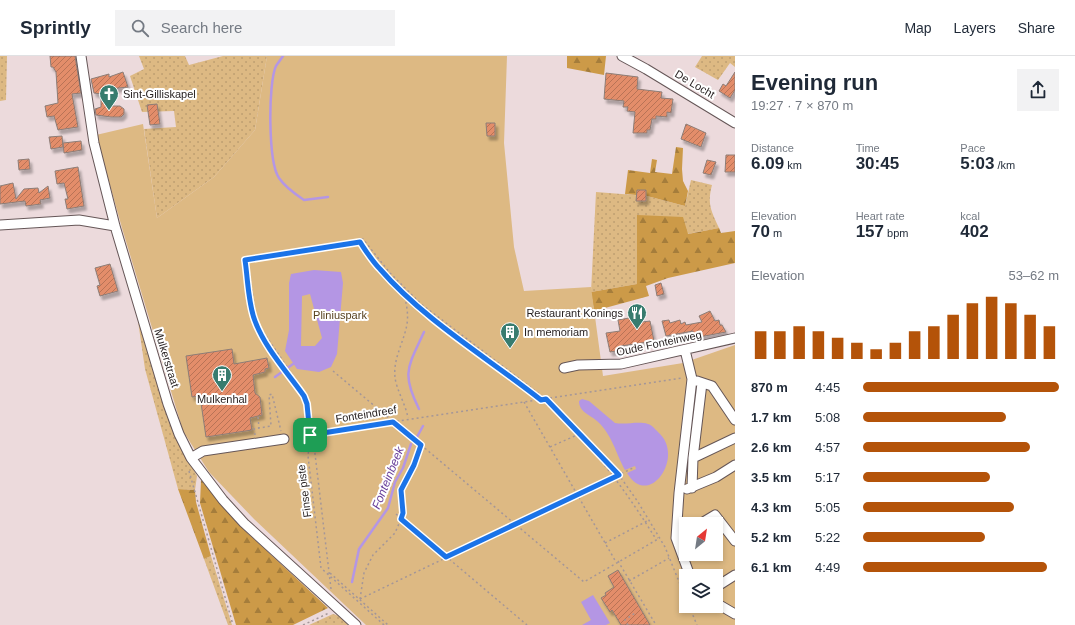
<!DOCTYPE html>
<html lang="en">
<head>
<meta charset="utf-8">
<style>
	body { margin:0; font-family:Arial,sans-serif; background:#f2f2f3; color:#1f2937; height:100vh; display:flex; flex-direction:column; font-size:15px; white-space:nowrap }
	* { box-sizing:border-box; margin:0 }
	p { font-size:13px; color:#747a83 }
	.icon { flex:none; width:22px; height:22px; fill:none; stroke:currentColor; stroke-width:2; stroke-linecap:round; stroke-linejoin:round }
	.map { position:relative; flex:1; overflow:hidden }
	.panel { display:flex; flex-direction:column; background:#fff; width:340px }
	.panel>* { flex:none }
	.needle { width:26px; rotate:30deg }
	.tools { position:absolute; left:679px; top:461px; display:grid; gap:8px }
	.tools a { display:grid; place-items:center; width:44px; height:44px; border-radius:0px; background:#fff; box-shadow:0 2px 6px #0003; font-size:20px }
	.pin { position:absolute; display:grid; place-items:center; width:34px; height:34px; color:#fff; margin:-17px; border-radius:8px; box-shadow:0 2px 6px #0006 }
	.round { display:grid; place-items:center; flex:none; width:42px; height:42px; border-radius:0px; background:#f2f2f3 }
	.head { display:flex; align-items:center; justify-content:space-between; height:68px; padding:0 16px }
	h1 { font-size:22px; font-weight:700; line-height:30px }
	.figures { display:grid; grid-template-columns:repeat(3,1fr); gap:6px; height:68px; padding:4px 16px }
	.figures div { display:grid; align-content:center }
	.figures b { font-size:17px; font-weight:700 }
	.figures small { font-size:11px; font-weight:400 }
	.figures p { font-size:11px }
	.chart { height:112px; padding:8px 16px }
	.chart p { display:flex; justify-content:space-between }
	.chart svg { width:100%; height:72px; margin-top:4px; stroke:#b45309; stroke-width:6 }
	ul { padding:0 16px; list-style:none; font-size:13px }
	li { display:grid; grid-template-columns:64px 48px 1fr; align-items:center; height:30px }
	li i { height:10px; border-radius:5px; background:#b45309 }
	header { display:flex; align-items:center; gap:24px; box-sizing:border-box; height:56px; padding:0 20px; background:#fff; border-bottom:1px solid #e0e1e3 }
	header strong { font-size:19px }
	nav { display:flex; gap:22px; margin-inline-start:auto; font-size:14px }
	.search { width:280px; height:36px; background:#f2f2f3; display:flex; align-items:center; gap:10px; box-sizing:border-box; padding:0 14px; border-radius:0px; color:#747a83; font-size:15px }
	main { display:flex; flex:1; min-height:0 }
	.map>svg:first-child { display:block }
</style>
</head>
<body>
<header>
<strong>Sprintly</strong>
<div class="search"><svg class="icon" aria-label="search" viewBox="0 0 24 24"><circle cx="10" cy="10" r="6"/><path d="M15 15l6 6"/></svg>Search here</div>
<nav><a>Map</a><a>Layers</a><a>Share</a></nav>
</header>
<main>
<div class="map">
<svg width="735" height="569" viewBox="0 0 735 569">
	<defs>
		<pattern id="grass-dots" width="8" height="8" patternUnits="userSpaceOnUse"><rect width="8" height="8" fill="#ddb983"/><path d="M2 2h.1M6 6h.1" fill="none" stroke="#be9f71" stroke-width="1.8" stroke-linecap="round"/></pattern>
		<pattern id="forest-firs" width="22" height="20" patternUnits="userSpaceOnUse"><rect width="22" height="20" fill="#cc9a48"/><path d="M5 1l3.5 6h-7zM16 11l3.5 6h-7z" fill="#a57d3b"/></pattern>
		<pattern id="building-hatch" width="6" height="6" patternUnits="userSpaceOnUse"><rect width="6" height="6" fill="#e38d6a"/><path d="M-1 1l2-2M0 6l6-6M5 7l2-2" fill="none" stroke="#b87357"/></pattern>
		<filter id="shadow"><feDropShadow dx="2.5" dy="4" stdDeviation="1" flood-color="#0004"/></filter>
	</defs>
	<rect width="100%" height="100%" fill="#ecdadc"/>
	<path fill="url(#grass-dots)" d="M0,0H7L6,44L0,45Z
		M139,0H185L189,9L223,0H267L255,74L214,121L157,162L144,73L176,71L174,55L142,56L130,20L144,13Z
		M702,0H735V11L730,7L718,24L695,11Z
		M691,124L712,129C707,148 711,155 719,172L687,178L637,228L591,236L596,136L647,140L685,150Z
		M138,265L165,354L180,390L197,420L195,434L178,433L145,313Z
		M211,500L232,569H228L204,503Z
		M333,558L339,560L348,569H309Z"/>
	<path fill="url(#forest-firs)" d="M567,0H606L604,19L567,12Z
		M676,91L683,92L682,113L683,125L688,135L685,150L647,140L625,138L628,114L650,117L652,103L657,104L655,116L672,118Z
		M637,159L683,161L688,178L719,172L721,177L735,175V207L668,222L646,230L649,240L594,255L591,236L637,228Z
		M201,424L241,471L328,552L293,569H236L200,447Z
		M178,433L195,434L196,446L211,500L204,503Z"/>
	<path fill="#ddb983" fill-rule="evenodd" d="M267,0H507L504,87L514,191L524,235L591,231L603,320L683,307L735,289V569H366L254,463L209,416L183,375L122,172L96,79L143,68L157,162L214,121L255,74ZM686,468H716V498H686ZM686,520H716V550H686Z"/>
	<path fill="#b496e4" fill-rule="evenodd" d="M314,214L341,216L343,227L337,298L331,311L319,316L297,313L285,295L289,274V227L291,218ZM310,238L322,282L315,290H301L302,240Z
		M582,343L589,345L615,367C626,369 638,365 648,368C652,369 655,373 658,376C686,400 649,454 627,417L636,413L635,410L625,414C616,398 612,378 597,365C589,358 579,356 579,345Z
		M593,539L610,567L606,569H582L591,564L581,546Z"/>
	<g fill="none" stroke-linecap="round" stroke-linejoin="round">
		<path stroke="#b496e4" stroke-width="2.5" d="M283,0C281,3 278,7 276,10C268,27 268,106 279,122C285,131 295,138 304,144L328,141
			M275,321L293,308
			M419,353C401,317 408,311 424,276
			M417,381L423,370
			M352,526L359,493L388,452L395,426L403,412L411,388"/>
	</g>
	<path fill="url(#building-hatch)" stroke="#8c7d77" filter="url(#shadow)" d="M50,0H75L81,37L72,38L78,71L58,74L54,60L47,61L45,50L58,47L56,16L53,11H51Z
		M123,16L128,31L110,33L109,50H120L124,53V58L121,61H111L96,59L95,53L101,51V38L94,37L91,23L109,18V21Z
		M735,16V34L730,42L719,35L723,28L726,30Z
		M606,17L638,21L637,33L662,36L661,42L673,43L671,57L667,56V61L656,60V63H652L650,74H647V77H633L635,56L627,55L628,51H623L624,45L604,43Z
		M157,48L160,68L150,69L147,49Z
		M486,67H495V80H487Z
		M686,68L706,77L701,91L681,83Z
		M62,80L63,91L51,93L49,81Z
		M81,85L82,94L64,97L63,87Z
		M726,99H735V116H725Z
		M29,103L30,113L19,114L18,104Z
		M707,104L716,106L711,119L703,117Z
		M78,111L84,150L67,153L65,143H68L64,127L57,128L55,115Z
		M13,127L16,143L24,133L38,132L39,137L48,130L50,142L40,144L41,148L26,150L25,145L0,148V130Z
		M637,134H646V145H636Z
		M110,208L118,235L100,240L97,230L100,229L95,212Z
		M661,227L664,238L657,240L655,229Z
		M710,255L715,265L719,264L720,269H722L726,276L694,282L693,275L666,280L662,265L669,264L670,267L680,264L681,268L685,266L686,269L702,266L699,260Z
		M640,260L642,266L650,265L654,285L621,290L622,294L610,296L606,277L620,275L618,264Z
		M232,293L234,308L267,302L269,312L265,313V316L253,319L255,337L260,341L262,359L250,362L252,374L206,381L200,340L192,341L186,300Z
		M618,514L650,569H621L612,554L610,556L601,542L606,539L605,537L614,531L608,520Z"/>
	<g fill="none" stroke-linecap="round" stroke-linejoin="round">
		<g stroke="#655657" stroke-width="11">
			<path id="minor" d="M81,0L94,87L115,170L168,348L179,378L191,402L223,444L244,467L356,569
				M622,0L646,13L735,67
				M0,169L79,164L115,170
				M685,294L692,323L679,437L676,482L690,520
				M564,312L578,309L621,308L735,282
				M697,325L712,330L735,364
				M191,402L203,395L284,383
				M693,402L735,382
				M692,432L693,402L702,327
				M687,433L716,421L735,409
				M700,468L715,459L735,485
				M676,482L686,476
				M716,531L735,519
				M716,547L735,558"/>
		</g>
		<path stroke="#a49698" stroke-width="1.5" stroke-dasharray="2 3" stroke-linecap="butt" d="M403,231C405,244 409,255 407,268C404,286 393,302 395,321C396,333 406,349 408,362
			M333,315L584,526L658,483
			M524,346L616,506
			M258,361L259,372
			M255,379L254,373L271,370L269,339L272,338L281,375
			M293,381L682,322
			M550,391L577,379
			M189,415L233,569
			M396,458L527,569
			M605,487L649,464
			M618,505L656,569
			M330,517L388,569
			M629,525L669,502
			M331,533L309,347L306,339L260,271L256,261L247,201L363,183L390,217L421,248L546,343L619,419L638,446L665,491L686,543
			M360,543L635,411
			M360,543L364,517L373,499L395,477L401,463L403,457L401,434L414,409L421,389
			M689,550L697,569
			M303,569L329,557
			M384,569L321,512L308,400L311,375L304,340L266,287L254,264L245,204L360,186C366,195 372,204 379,213C424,265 488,299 540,343C586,381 623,430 654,480L658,482
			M628,569L625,564L635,557"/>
		<use href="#minor" stroke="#fff" stroke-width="9"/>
	</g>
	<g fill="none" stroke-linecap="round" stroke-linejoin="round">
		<g stroke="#fff" stroke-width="8">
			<path id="route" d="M360,186C366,195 372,205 380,213C424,264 488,302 541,344L546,343L619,419L446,501L401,463L403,457L401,434L414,409L421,389L393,366L310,379L307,348L304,340C287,316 265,292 255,265C248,247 248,224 245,204Z"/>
		</g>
		<use href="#route" stroke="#1a73e8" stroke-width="5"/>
	</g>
	<defs>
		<g id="church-pin" transform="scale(1)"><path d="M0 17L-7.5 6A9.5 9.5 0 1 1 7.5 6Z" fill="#387c6f" stroke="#fff"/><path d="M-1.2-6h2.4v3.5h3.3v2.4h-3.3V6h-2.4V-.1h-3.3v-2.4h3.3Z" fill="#fff"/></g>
		<g id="restaurant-pin" transform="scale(1)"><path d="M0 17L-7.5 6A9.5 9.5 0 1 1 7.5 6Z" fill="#387c6f" stroke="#fff"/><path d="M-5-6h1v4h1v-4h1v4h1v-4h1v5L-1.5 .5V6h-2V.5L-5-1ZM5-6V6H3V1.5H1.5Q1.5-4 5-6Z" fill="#fff"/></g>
		<g id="building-pin" transform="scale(1)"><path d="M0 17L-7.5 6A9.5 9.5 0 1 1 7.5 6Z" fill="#387c6f" stroke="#fff"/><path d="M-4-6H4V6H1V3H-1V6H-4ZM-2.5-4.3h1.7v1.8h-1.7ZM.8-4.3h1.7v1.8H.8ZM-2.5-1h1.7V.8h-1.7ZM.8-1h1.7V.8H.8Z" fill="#fff"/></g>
	</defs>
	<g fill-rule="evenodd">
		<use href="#church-pin" x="109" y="38"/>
		<use href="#restaurant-pin" x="637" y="257"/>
		<use href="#building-pin" x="510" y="276"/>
		<use href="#building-pin" x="222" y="319"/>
	</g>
	<g text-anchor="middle" stroke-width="4" stroke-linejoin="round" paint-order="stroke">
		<g font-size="11" fill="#241e1e" stroke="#fff">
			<text transform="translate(695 28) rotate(31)" y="4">De Locht</text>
			<text transform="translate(659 287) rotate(-12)" y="4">Oude Fonteinweg</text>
			<text transform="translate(167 302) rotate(73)" y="4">Mulkerstraat</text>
			<text transform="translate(366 358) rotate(-9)" y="4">Fonteindreef</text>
			<text transform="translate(304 435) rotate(-97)" y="4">Finse piste</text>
		</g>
		<g font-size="11" fill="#241e1e" stroke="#fff" text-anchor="start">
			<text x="123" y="42">Sint-Gilliskapel</text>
			<text x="623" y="261" text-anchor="end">Restaurant Konings</text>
			<text x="524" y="280">In memoriam</text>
			<text x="222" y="347" text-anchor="middle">Mulkenhal</text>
		</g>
		<g font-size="11" fill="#584220" stroke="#fff">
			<text x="340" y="263">Pliniuspark</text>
		</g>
		<g font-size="12" font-style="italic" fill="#673e9a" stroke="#fff">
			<text transform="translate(388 422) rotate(-68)" y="4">Fonteinbeek</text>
		</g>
	</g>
</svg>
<div class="tools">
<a><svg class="needle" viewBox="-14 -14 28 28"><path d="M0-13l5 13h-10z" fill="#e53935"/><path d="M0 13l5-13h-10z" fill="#747a83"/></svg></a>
<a><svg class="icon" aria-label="layers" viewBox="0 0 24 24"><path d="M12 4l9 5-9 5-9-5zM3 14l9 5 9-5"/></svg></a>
</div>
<div class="pin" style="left:310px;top:379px;background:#1e9e55"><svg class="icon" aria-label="arrive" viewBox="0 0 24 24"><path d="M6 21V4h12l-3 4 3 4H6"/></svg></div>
</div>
<section class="panel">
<div class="head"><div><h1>Evening run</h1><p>19:27 · 7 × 870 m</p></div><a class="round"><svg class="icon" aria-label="share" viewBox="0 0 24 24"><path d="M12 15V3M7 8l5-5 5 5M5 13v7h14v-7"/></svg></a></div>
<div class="figures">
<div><p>Distance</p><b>6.09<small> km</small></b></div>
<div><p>Time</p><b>30:45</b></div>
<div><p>Pace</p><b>5:03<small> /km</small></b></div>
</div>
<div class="figures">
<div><p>Elevation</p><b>70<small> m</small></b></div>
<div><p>Heart rate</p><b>157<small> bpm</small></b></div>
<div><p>kcal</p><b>402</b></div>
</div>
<div class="chart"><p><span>Elevation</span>53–62 m</p>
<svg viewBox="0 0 160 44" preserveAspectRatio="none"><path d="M5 44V27M15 44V27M25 44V24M35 44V27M45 44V31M55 44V34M65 44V38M75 44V34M85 44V27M95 44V24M105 44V17M115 44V10M125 44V6M135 44V10M145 44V17M155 44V24"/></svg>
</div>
<ul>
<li><b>870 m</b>4:45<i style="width:100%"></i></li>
<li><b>1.7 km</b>5:08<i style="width:73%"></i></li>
<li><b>2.6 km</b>4:57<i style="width:85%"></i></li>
<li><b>3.5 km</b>5:17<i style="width:65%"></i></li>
<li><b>4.3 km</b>5:05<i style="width:77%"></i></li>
<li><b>5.2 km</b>5:22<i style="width:62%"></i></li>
<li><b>6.1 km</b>4:49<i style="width:94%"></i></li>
</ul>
</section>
</main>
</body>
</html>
